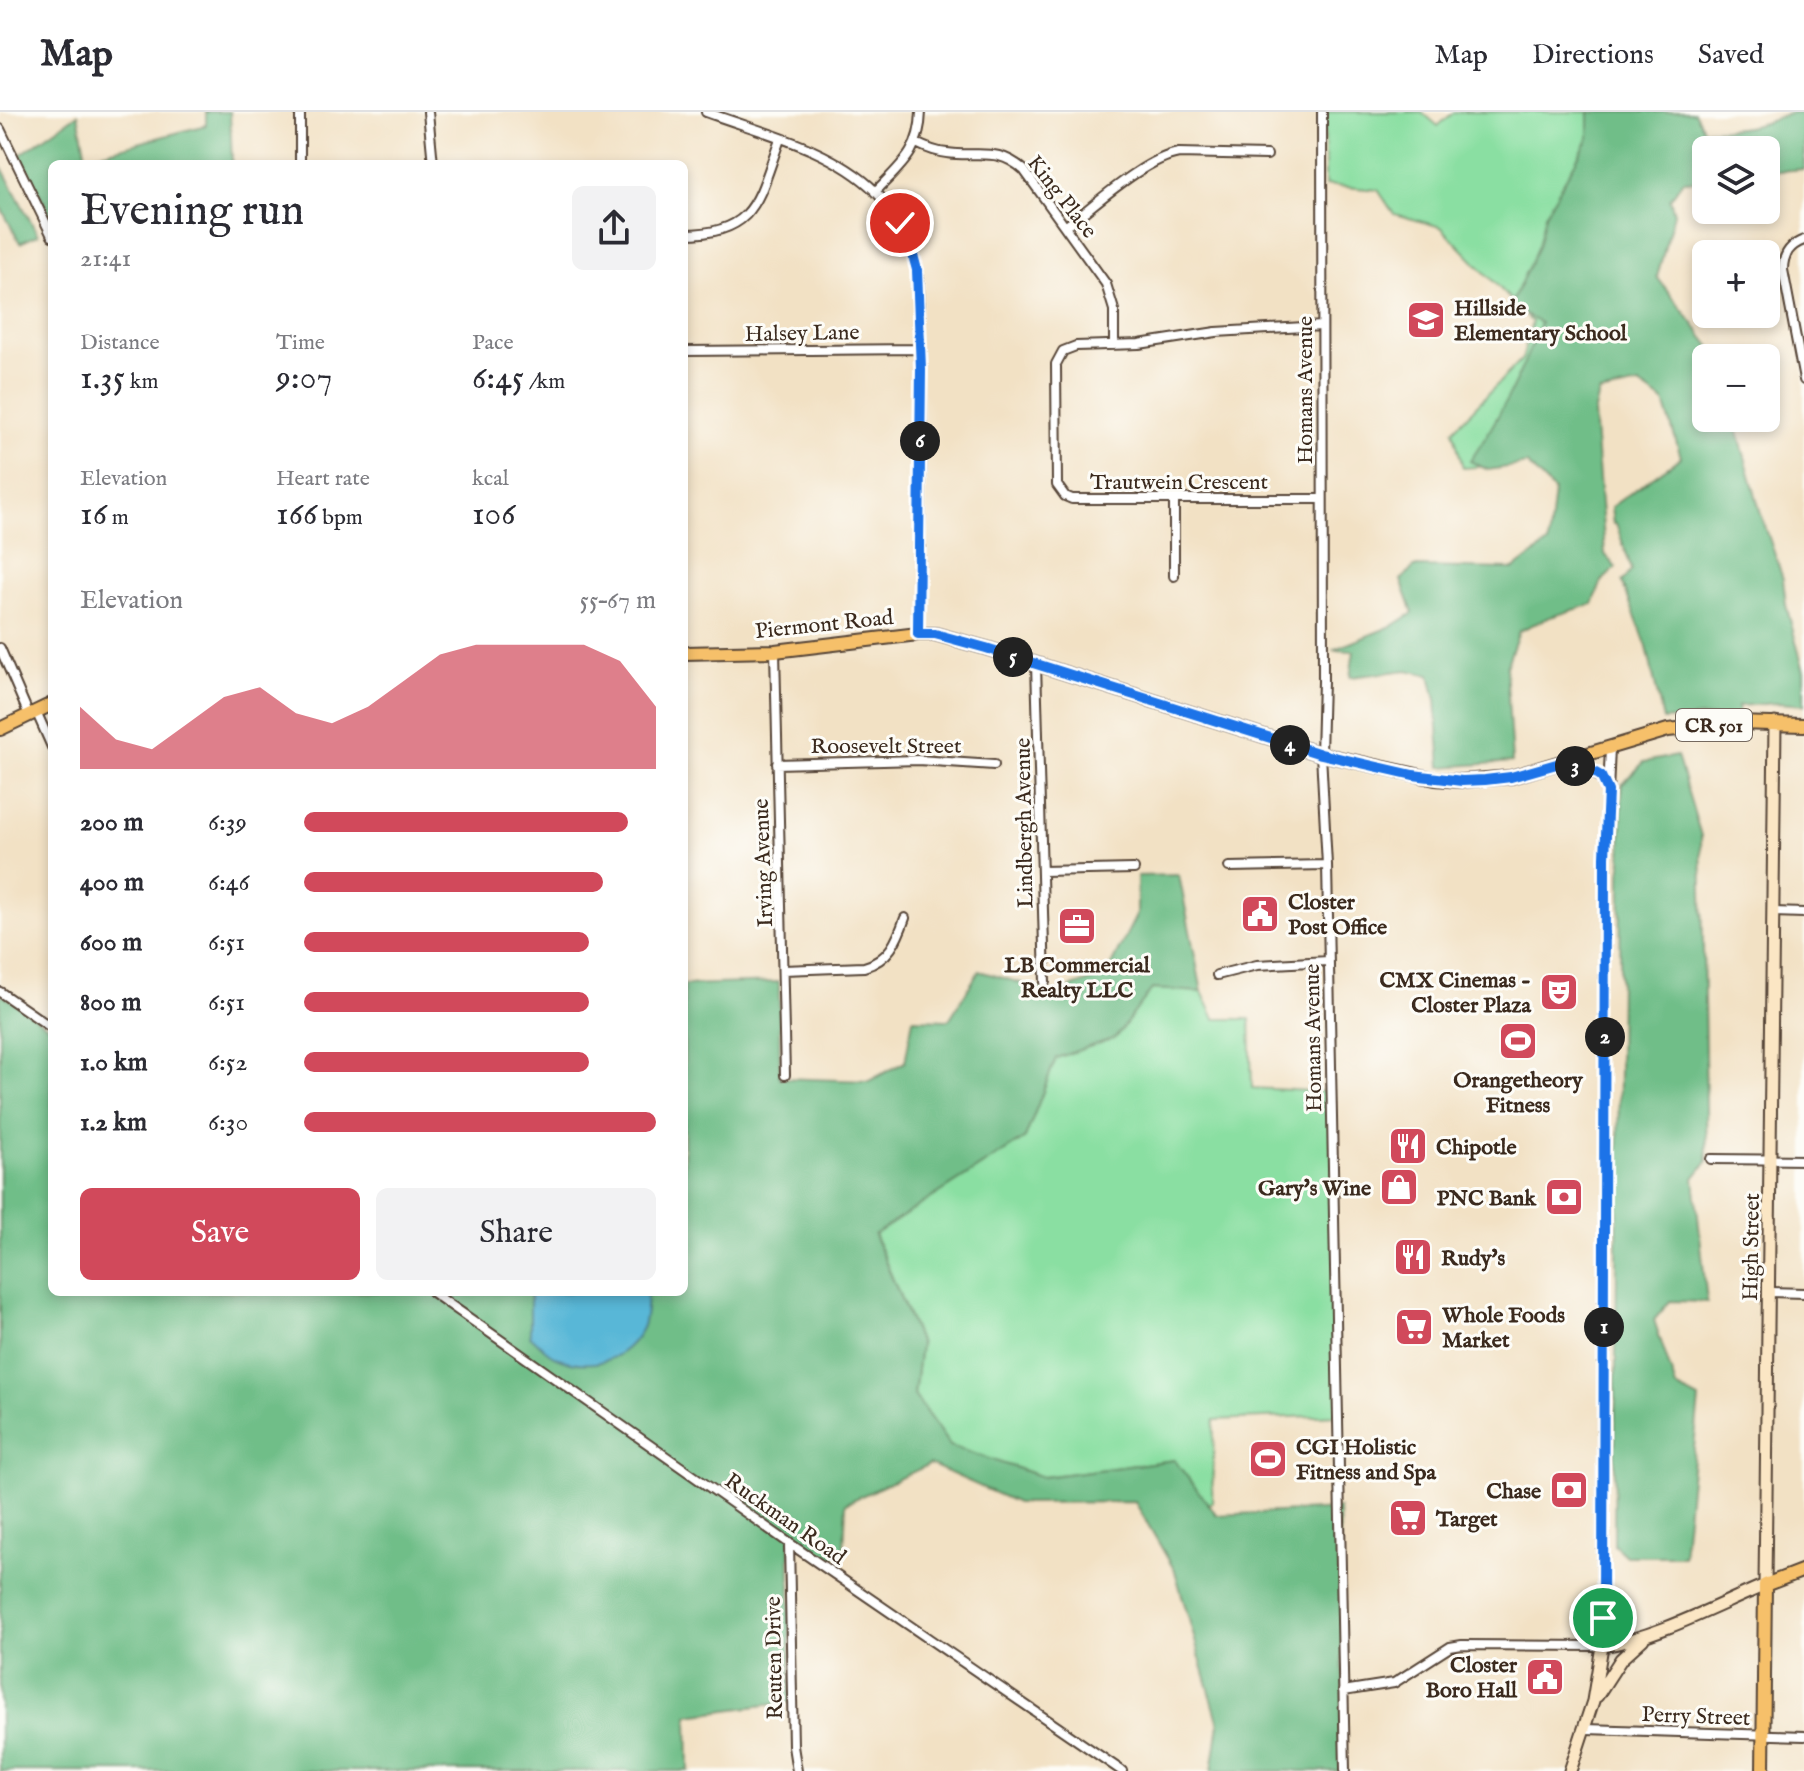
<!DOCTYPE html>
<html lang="en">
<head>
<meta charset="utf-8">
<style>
	body { margin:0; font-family:"IM FELL English",serif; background:#f2f2f3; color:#2b2b33; height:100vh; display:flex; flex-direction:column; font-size:30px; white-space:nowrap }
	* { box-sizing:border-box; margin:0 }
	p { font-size:26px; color:#7c7c81 }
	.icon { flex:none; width:44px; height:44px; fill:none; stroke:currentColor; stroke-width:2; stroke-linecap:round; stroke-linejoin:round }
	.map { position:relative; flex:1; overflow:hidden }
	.side { position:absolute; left:48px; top:48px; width:640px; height:1136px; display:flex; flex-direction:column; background:#fff; border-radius:12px; box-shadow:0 4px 12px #0003 }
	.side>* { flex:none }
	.tools { position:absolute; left:1692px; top:24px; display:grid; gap:16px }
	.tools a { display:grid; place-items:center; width:88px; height:88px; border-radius:12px; background:#fff; box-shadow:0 4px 12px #0003; font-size:40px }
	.pin { position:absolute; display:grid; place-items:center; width:68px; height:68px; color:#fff; margin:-34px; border:4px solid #fff; border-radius:50%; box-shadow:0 2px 8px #0007 }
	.km { position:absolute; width:40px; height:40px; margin:-20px; border-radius:50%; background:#222; color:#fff; font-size:22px; line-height:40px; text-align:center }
	.round { display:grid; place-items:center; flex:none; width:84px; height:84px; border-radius:12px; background:#f2f2f3 }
	.overview { display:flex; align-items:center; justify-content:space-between; height:136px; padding:0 32px }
	h1 { font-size:44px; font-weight:600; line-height:60px }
	.metrics { display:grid; grid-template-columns:repeat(3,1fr); gap:12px; height:136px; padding:8px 32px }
	.metrics div { display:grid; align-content:center }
	.metrics b { font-size:34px; font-weight:600 }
	.metrics small { font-size:22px; font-weight:400 }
	.metrics p { font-size:22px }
	.chart { height:224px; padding:16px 32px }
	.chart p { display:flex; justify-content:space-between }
	.chart svg { width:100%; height:144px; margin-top:8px; fill:#d1495b; opacity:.7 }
	.cta { display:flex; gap:16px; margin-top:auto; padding:16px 32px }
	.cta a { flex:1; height:92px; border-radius:12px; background:#d1495b; color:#fff; font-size:32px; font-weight:600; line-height:92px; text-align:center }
	.cta a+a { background:#f2f2f3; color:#2b2b33 }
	ul { padding:0 32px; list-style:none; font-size:26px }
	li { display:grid; grid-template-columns:128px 96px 1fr; align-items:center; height:60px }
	li i { height:20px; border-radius:10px; background:#d1495b }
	header { display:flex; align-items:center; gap:48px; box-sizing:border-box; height:112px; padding:0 40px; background:#fff; border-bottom:2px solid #e1e1e2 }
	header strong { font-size:38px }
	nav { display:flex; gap:44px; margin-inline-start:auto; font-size:28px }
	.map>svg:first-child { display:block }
</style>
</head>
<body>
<header>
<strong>Map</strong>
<nav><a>Map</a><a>Directions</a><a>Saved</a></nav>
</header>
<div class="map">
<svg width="1804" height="1659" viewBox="0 0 1804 1659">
	<rect width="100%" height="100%" fill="#fdfcf7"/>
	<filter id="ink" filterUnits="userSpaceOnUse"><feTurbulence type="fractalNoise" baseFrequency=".0125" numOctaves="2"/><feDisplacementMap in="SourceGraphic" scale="16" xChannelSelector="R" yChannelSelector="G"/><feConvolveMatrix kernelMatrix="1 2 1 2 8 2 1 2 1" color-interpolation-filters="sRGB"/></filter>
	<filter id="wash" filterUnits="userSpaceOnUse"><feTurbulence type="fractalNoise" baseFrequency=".006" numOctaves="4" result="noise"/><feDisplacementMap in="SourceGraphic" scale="32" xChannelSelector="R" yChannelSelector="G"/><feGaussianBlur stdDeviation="1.8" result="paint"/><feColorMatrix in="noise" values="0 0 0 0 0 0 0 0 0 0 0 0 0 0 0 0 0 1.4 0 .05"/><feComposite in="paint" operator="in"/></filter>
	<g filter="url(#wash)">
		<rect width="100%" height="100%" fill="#f2e1c4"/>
		<path fill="#8adfa2" stroke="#628460" stroke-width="2" d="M1325,0H1422L1438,14L1454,0H1589V31L1554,223L1526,351L1463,356L1453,318L1522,247L1532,210L1441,115L1394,102L1378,78L1325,73Z
			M1152,877L1202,880L1215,907H1250L1252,976L1331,980L1338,1303L1214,1308L1212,1391H1207L1174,1348L1043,1365L950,1334L914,1283L920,1232L874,1122L1025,1026L1056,946L1115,926Z"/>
		<path fill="#6fbe88" stroke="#557453" stroke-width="2" d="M206,0H230L232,52H52V107L20,43L78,2L86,45L206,13Z
			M1589,0H1694L1704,18C1723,18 1749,16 1768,10C1785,4 1784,0 1804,0V57L1766,60V38H1706V68L1683,69L1670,87L1674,101L1657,165L1717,243L1718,246H1706V306H1734L1761,402L1783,467L1786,493L1804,559V593L1778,591L1738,594L1739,603L1663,608L1647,535L1622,470L1632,458L1616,412H1613L1611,395L1681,345L1664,290L1639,273L1599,281L1594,302L1605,442L1616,456L1602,469L1593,492L1547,506L1519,519L1506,555L1512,650L1441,655L1436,588L1430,563L1407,558L1350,565L1354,539L1333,538L1394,513L1413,501L1401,468L1414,455L1514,457L1548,432L1554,379L1527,352L1488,358L1470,349C1500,306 1522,260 1540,211L1510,194L1538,134L1545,102L1589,26Z
			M0,52L38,123L20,131L0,94Z
			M1677,644L1701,724L1707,1050L1694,1066L1707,1190L1670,1189L1654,1208L1676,1275L1699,1287L1683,1444H1626L1614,1433L1622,673L1644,650Z
			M1179,763L1202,880L1152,877L1115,926L1056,946L1025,1026L874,1123L920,1232L914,1283L950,1334L1043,1365L1174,1348L1217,1403L1339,1397L1345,1659H1212L1219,1612L1175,1459L1135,1390L1017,1391L930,1352L846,1391L844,1437L827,1450L790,1426V1590L688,1603L689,1659H0V881L52,917V1180H684V873L779,870L780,966L869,969L905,950L913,907L949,908L979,859L1056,881L1106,863L1137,802V764Z"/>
		<path fill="#59b7d7" stroke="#4a707a" stroke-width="2" d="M530,1180H647C646,1191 647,1208 641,1218C623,1250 588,1260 554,1244C545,1240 538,1230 530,1224Z"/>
	</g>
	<g filter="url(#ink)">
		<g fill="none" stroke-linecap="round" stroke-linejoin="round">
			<g stroke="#564537" stroke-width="12">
				<path id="street" d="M300,0V52
					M428,0L433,52
					M706,0C763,21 831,36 875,79C891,96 907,117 913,140C922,168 919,201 920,231C924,327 919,425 918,522
					M1322,0L1323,569L1321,642L1327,753L1345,1659
					M0,17L52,124
					M916,31C926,36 936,40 947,41C978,46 997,34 1024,58L1106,172L1114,198V233
					M875,80C901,53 920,40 921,0
					M1066,114C1096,92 1144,47 1179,41L1267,43
					M684,122C757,122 758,86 780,27
					M1804,128C1790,133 1783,142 1783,158L1804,268
					M684,239L920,237
					M1174,387V464
					M1321,387H1072L1065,384L1057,373L1056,252L1063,239L1076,234L1139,232L1216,220L1322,214
					M0,536L29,603
					M775,539L785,963
					M1036,552L1045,870
					M36,599L52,635
					M1560,651C1583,656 1597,656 1608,678
					M777,652L918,648L994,653
					M1229,755L1327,753
					M1042,759L1134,757
					M1773,800L1804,801
					M783,858L864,855C889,848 897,829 905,806
					M1217,863L1257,853L1328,849
					M0,880L52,916
					M1711,1047L1804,1048
					M432,1180L789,1431L1122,1659
					M1769,1180L1804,1181
					M789,1431L793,1634L797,1659
					M1343,1579L1394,1571L1450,1535L1462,1533L1602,1534L1605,745L1610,636
					M1586,1617L1804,1624"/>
			</g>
			<g stroke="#564537" stroke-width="15">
				<path id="secondary" d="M1597,1584L1621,1547L1643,1527
					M1570,1659L1593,1589L1602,1534C1656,1526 1715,1494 1765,1473L1775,611"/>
			</g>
			<g stroke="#564537" stroke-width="16">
				<path id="primary" d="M684,541L775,539L918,522H935L986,536L1321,642L1435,667L1462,669L1511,665L1668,618L1737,611L1804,613
					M0,617L52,592
					M1763,1659L1765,1473L1804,1458"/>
			</g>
			<use href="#street" stroke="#fff" stroke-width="8"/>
			<use href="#secondary" stroke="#fbe6c4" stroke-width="11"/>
			<use href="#primary" stroke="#f6c06b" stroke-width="12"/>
		</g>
	</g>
	<g fill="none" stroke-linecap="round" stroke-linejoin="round" filter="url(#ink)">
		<g stroke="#fff" stroke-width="16">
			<path id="route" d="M900,111L909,128L917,158L921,257L918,522H935L986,536L1321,642L1413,663L1462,669L1485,668L1511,665L1560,651L1587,656L1601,664L1608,679L1605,745L1603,1506"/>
		</g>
		<use href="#route" stroke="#1a73e8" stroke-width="10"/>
	</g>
	<defs>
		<g id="school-square" transform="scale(2)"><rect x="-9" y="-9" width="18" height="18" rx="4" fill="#d1495b" stroke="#fdfcf7"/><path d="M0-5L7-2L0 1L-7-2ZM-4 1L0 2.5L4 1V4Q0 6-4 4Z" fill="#fff"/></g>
		<g id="civic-square" transform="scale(2)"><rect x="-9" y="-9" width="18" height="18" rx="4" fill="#d1495b" stroke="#fdfcf7"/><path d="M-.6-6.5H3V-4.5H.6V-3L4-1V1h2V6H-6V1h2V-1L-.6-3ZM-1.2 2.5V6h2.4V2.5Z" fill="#fff"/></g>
		<g id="office-square" transform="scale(2)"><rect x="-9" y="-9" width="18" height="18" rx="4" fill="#d1495b" stroke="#fdfcf7"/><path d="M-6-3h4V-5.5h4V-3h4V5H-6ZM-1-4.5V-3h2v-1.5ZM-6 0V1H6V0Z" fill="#fff"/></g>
		<g id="theatre-square" transform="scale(2)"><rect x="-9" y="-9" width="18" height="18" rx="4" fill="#d1495b" stroke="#fdfcf7"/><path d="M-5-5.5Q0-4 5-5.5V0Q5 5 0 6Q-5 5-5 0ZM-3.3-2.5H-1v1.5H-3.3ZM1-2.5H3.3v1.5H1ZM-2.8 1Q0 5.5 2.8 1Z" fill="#fff"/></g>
		<g id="stadium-square" transform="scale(2)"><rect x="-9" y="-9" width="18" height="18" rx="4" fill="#d1495b" stroke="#fdfcf7"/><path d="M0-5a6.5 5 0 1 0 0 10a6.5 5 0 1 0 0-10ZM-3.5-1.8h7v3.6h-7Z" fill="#fff"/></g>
		<g id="restaurant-square" transform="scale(2)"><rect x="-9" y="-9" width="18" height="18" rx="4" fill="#d1495b" stroke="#fdfcf7"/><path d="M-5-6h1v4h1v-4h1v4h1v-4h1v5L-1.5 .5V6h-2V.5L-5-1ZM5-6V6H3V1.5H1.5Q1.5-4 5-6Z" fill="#fff"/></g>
		<g id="shop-square" transform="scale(2)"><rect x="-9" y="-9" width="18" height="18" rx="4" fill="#d1495b" stroke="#fdfcf7"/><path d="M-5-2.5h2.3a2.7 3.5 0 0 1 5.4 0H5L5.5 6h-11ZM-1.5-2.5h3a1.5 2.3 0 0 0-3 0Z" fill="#fff"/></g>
		<g id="bank-square" transform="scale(2)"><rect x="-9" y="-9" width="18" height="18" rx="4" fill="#d1495b" stroke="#fdfcf7"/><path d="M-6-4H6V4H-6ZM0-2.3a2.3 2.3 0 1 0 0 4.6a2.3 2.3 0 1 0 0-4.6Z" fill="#fff"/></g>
		<g id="supermarket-square" transform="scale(2)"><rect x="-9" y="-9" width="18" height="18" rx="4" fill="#d1495b" stroke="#fdfcf7"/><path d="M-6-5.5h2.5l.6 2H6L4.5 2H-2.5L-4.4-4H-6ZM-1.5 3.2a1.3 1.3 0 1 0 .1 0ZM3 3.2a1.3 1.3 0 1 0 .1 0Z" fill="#fff"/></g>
	</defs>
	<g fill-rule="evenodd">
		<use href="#school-square" x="1426" y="208"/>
		<use href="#civic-square" x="1260" y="802"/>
		<use href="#office-square" x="1077" y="814"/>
		<use href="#theatre-square" x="1559" y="880"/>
		<use href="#stadium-square" x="1518" y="929"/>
		<use href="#restaurant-square" x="1408" y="1034"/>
		<use href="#shop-square" x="1399" y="1075"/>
		<use href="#bank-square" x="1564" y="1085"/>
		<use href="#restaurant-square" x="1413" y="1145"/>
		<use href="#supermarket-square" x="1414" y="1215"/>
		<use href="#stadium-square" x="1268" y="1347"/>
		<use href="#bank-square" x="1569" y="1378"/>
		<use href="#supermarket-square" x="1408" y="1406"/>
		<use href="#civic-square" x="1545" y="1565"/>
	</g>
	<g text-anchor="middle" stroke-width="6" stroke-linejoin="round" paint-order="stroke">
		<rect fill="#fdfcf7" stroke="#75695f" stroke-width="2" x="1676" y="597" width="76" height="32" rx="6"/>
		<g font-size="20" font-weight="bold" fill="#3b2a1e">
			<text x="1714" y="620">CR 501</text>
		</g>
		<g font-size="22" fill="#3b2a1e" stroke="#fdfcf7">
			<text transform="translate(1063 84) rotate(52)" y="8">King Place</text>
			<text transform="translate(802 220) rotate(-1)" y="8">Halsey Lane</text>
			<text transform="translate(1304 278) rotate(-90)" y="8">Homans Avenue</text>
			<text x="1179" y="377">Trautwein Crescent</text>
			<text transform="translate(824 511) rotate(-6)" y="8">Piermont Road</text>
			<text x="886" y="641">Roosevelt Street</text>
			<text transform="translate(1023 711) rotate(-91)" y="8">Lindbergh Avenue</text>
			<text transform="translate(762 751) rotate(-92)" y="8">Irving Avenue</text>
			<text transform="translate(1312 926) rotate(-91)" y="8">Homans Avenue</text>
			<text transform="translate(1750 1135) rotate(-89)" y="8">High Street</text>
			<text transform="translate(786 1406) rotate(35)" y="8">Ruckman Road</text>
			<text transform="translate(773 1546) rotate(-91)" y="8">Reuten Drive</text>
			<text transform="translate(1696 1603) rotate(2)" y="8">Perry Street</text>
		</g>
		<g font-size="22" font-weight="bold" fill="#3b2a1e" stroke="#fdfcf7" text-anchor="start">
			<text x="1454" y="203">Hillside<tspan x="1454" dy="25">Elementary School</tspan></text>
			<text x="1288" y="797">Closter<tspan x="1288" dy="25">Post Office</tspan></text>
			<text x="1077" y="860" text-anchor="middle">LB Commercial<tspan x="1077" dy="25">Realty LLC</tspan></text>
			<text x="1531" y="875" text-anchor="end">CMX Cinemas -<tspan x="1531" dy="25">Closter Plaza</tspan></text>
			<text x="1518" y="975" text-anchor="middle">Orangetheory<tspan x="1518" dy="25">Fitness</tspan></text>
			<text x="1436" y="1042">Chipotle</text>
			<text x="1371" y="1083" text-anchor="end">Gary's Wine</text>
			<text x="1536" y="1093" text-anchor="end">PNC Bank</text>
			<text x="1441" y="1153">Rudy's</text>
			<text x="1442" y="1210">Whole Foods<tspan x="1442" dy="25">Market</tspan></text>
			<text x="1296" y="1342">CGI Holistic<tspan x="1296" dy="25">Fitness and Spa</tspan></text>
			<text x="1541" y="1386" text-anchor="end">Chase</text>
			<text x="1436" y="1414">Target</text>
			<text x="1517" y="1560" text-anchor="end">Closter<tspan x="1517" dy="25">Boro Hall</tspan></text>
		</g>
	</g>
</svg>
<div class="tools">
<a><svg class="icon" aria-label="layers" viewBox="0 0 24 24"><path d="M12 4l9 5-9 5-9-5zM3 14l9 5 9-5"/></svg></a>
<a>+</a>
<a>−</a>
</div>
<div class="pin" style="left:1603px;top:1506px;background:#1e9e55"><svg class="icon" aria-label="arrive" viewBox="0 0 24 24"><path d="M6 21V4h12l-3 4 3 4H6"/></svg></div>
<div class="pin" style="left:900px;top:111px;background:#d93025"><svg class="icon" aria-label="check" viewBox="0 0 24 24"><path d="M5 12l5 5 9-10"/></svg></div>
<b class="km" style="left:1604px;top:1215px">1</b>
<b class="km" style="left:1605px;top:925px">2</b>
<b class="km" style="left:1575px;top:654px">3</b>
<b class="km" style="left:1290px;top:633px">4</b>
<b class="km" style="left:1013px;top:545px">5</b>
<b class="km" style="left:920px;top:329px">6</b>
<section class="side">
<div class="overview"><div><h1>Evening run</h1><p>21:41</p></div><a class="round"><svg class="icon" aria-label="share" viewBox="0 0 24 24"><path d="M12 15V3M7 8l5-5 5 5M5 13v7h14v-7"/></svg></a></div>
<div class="metrics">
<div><p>Distance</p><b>1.35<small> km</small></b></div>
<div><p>Time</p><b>9:07</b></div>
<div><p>Pace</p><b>6:45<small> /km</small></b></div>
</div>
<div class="metrics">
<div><p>Elevation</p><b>16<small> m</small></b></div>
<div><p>Heart rate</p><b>166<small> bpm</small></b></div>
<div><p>kcal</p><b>106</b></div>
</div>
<div class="chart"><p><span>Elevation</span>55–67 m</p>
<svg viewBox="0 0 160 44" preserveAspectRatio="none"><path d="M0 44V25L10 35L20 38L30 30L40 22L50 19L60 27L70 30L80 25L90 17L100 9L110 6L120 6L130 6L140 6L150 11L160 25V44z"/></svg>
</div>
<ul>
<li><b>200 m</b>6:39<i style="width:92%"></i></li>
<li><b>400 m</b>6:46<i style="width:85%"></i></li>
<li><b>600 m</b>6:51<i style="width:81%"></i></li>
<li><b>800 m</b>6:51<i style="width:81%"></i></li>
<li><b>1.0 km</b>6:52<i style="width:81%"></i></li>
<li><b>1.2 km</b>6:30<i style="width:100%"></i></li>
</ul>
<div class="cta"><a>Save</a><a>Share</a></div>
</section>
</div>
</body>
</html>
